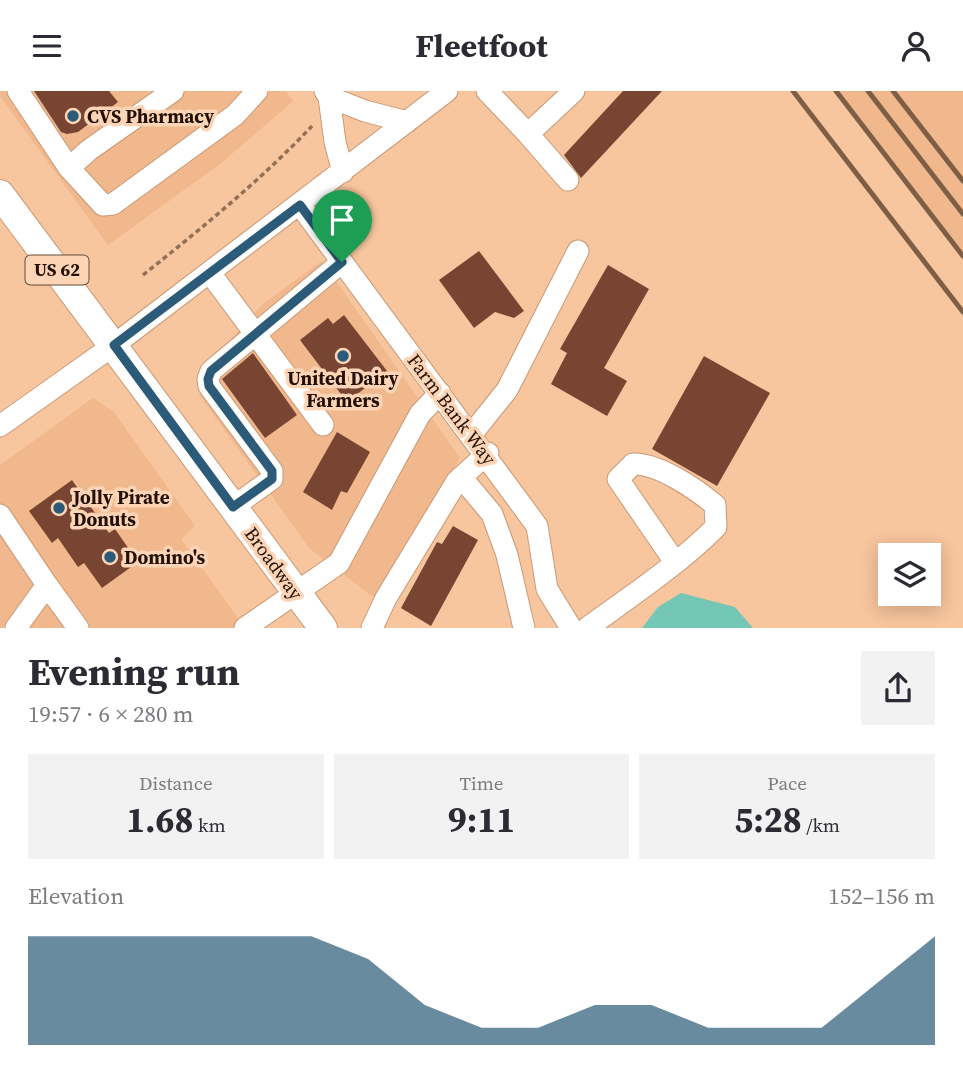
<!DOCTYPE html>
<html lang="en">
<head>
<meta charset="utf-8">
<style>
	body { margin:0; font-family:"Source Serif 4",serif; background:#f2f2f3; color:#2b2b33; height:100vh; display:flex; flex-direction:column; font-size:26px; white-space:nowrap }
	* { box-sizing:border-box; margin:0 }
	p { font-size:23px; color:#7c7c81 }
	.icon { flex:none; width:38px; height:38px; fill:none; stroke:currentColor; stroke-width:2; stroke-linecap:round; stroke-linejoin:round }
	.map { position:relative; height:537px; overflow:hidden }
	.panel { display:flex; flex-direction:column; background:#fff; flex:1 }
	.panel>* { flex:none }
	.buttons { position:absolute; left:878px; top:452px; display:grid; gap:14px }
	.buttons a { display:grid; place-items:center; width:63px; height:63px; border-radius:0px; background:#fff; box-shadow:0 4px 18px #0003; font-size:35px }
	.pin { position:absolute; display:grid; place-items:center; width:60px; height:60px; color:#fff; margin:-72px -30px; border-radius:50% 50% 50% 0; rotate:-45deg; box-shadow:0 0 7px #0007 }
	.pin .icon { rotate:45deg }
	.round { display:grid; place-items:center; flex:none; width:74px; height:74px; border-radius:0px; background:#f2f2f3 }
	.headline { display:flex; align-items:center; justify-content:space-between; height:119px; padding:0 28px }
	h1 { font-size:38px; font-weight:700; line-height:52px }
	.stats { display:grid; grid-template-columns:repeat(3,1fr); gap:10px; height:119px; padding:7px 28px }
	.stats div { display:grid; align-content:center; border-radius:0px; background:#f2f2f3; text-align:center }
	.stats b { font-size:35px; font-weight:700 }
	.stats small { font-size:19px; font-weight:400 }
	.stats p { font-size:19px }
	.chart { height:196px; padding:14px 28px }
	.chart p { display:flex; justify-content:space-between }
	.chart svg { width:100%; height:126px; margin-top:7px; fill:#2b5b79; opacity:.7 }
	header { display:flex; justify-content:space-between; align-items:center; height:91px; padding:0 28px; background:#fff; font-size:32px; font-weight:700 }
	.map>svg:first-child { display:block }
</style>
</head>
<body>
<header><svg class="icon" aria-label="menu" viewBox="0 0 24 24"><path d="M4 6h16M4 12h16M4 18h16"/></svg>Fleetfoot<svg class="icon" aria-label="person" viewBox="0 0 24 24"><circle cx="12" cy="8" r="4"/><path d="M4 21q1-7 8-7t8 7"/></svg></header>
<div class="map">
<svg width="963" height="537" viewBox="0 0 963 537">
	<rect width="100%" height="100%" fill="#f7c59e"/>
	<path fill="#f0b88c" d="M0,0H285L293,10L220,73L108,154L0,5Z
		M834,0H963V169Z
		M322,170L460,367L377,509L309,457L200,305L199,285L208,274L263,213Z
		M93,307L114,321L195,435L181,448L245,537H0V374Z"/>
	<path fill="#74c6b5" d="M681,502L735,516L753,537H642L658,516Z"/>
	<path fill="#784533" d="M34,0H109L118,11L78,41L67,43L61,41Z
		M623,0H662L581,87L564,64Z
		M479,160L524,220L514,227L495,221L474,237L439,189Z
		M608,174L649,198L604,277L627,290L607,325L551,293L567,262L560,258Z
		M344,224L387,280L347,311L300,249L328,227L333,233Z
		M253,262L297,324L265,347L222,288Z
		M704,265L770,302L717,395L652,358Z
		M337,341L370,361L347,402L341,400L332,419L303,401Z
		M72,389L109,442L115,438L138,471L102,497L84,472L78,476L58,447L52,452L29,420Z
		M453,435L478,449L431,535L401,517L437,451L442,453Z"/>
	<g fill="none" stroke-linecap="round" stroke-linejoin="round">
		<g stroke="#c99974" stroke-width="23">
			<path id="minor" d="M18,0L69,77
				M173,0L89,59L69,77L103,114L113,113L235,24L257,0
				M325,0L329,6L335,51L343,81
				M487,0L528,43L568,89
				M329,6L365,20L407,31
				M528,43L574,0
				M300,114L537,435L547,498L571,537
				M210,182L323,334
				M0,335L114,254L447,0
				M471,344L507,299L578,160
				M461,386L492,423L507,464L524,537
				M233,416L272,388V380L209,295L208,288L211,280L342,171
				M0,424L47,494L16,537
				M47,494L78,537
				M245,537L339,472L420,323L440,302
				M372,537L386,507L457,390L488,362
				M587,537C631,505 678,474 716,436L715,414C696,398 658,372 633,373L618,388L675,471"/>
		</g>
		<g stroke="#c99974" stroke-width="30">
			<path id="major" d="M0,103L323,537"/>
		</g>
		<path stroke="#937056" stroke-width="3.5" stroke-dasharray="5 3.5" stroke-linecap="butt" d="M143,184C202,137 261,89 312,35"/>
		<use href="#minor" stroke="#fff" stroke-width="21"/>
		<use href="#major" stroke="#fff" stroke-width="28"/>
		<path stroke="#7e5f46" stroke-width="5" d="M793,0L963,221
			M836,0L963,165
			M868,0L963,123
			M893,0L963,90"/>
	</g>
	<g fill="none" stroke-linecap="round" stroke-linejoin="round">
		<g stroke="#fff" stroke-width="14">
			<path id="route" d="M300,114L342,171L211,280L208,288L209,295L272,380V388L233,416L114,254Z"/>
		</g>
		<use href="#route" stroke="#2b5b79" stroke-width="9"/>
	</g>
	<g fill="#2b5b79" stroke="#fdd5b6" stroke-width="2.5">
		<circle cx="73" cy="25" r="7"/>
		<circle cx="343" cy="265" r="7"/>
		<circle cx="59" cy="417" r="7"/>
		<circle cx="110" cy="466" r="7"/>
	</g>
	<g text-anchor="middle" stroke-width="7" stroke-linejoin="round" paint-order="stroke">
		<rect fill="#fdd5b6" stroke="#634b39" stroke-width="2" x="25.5" y="164.5" width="63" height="29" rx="5"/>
		<g font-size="18" font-weight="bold" fill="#211003">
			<text x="57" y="185">US 62</text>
		</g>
		<g font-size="19" font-weight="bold" fill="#211003" stroke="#fdd5b6" text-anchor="start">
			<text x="87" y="32">CVS Pharmacy</text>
			<text x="343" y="294" text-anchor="middle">United Dairy<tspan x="343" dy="22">Farmers</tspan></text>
			<text x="73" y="413">Jolly Pirate<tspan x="73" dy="22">Donuts</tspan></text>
			<text x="124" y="473">Domino's</text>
		</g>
		<g font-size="19" fill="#211003" stroke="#fdd5b6">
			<text transform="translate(452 318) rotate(53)" y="7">Farm Bank Way</text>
			<text transform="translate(274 472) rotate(54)" y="7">Broadway</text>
		</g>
	</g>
</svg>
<div class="buttons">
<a><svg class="icon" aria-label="layers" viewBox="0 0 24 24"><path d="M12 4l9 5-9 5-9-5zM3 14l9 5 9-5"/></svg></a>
</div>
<div class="pin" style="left:342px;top:171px;background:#1e9e55"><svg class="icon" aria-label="arrive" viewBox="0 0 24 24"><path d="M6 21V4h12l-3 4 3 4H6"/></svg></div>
</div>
<section class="panel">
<div class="headline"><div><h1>Evening run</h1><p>19:57 · 6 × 280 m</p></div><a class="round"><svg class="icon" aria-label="share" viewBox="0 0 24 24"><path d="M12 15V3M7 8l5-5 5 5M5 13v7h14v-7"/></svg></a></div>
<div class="stats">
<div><p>Distance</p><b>1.68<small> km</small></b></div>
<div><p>Time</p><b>9:11</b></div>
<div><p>Pace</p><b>5:28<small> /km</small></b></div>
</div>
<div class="chart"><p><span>Elevation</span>152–156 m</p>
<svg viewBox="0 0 160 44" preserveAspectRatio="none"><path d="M0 44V6L10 6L20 6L30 6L40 6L50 6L60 14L70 30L80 38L90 38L100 30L110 30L120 38L130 38L140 38L150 22L160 6V44z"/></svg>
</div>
</section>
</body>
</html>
